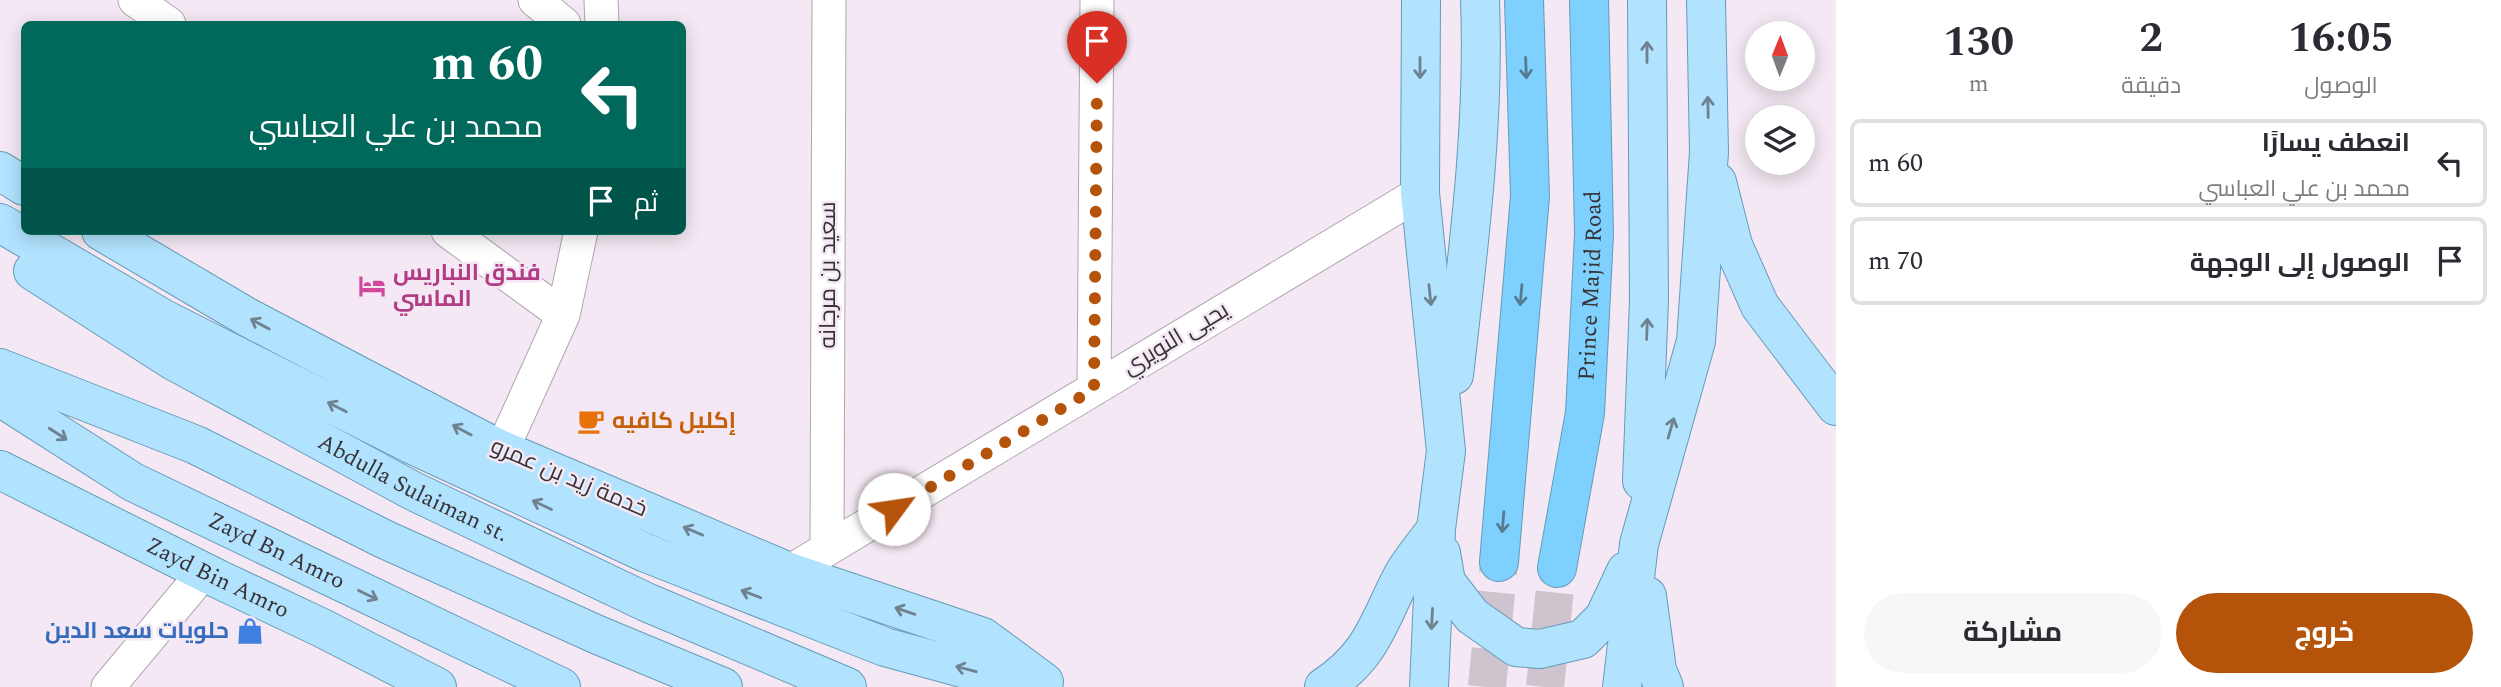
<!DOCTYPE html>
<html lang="ar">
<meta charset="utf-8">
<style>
body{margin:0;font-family:Spectral,Cairo,serif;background:#f7f7f7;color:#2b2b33;direction:rtl;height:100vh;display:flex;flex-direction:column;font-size:26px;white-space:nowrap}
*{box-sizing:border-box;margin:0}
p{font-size:23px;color:#7c7c81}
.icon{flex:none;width:38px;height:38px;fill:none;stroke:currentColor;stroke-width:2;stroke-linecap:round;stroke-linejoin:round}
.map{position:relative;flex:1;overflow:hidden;direction:ltr}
.side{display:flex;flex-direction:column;background:#fff;width:665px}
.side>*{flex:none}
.hud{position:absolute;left:21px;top:21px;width:665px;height:214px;border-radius:10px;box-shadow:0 4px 18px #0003;direction:rtl;background:#00695c;color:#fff;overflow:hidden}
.needle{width:46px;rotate:1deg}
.buttons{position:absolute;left:1745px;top:21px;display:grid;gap:14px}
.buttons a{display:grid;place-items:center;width:70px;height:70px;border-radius:50%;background:#fff;box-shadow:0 4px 18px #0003;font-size:35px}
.pin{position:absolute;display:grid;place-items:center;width:60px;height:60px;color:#fff;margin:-72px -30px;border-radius:50% 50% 50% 0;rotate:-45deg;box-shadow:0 0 7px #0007}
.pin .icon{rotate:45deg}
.me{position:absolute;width:77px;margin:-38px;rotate:59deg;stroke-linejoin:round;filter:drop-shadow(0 0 5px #0008)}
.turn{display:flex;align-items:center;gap:24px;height:147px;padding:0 28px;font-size:32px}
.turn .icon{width:91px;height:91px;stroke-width:2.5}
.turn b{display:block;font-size:49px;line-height:60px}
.then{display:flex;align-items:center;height:66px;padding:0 28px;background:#0003;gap:14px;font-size:26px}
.eta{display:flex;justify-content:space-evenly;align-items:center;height:119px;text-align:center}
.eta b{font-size:42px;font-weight:700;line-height:49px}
.action{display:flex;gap:14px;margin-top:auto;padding:14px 28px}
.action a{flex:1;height:80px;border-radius:42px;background:#b45309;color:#fff;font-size:28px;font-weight:700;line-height:80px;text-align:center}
.action a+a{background:#f7f7f7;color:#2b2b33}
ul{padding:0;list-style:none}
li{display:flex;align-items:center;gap:21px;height:88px;margin:0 14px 10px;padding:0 14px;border:4px solid #e1e1e2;border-radius:10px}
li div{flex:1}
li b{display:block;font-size:26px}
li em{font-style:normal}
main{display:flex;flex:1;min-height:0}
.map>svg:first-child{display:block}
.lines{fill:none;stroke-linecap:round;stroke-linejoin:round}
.highway-tunnel{stroke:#cec4cd;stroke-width:38;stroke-dasharray:38 19;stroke-linecap:butt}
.minor-casing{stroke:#b0a6b0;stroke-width:35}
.major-casing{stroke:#669ab8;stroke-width:40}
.highway-casing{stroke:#669ab8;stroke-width:40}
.minor{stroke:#fff;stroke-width:33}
.major{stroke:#b2e3fe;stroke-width:38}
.highway{stroke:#7ed1fe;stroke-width:38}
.oneway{stroke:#6f8291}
.oneway2{stroke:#587a91}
.route{stroke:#b45309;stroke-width:12;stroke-dasharray:0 21.6}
.labels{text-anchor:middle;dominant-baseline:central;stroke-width:5;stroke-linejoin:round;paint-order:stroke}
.hotel-label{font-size:23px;font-weight:bold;fill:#b23c85;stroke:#f3e8f3;text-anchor:start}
.street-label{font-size:23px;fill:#383337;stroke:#f3e8f3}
.food-label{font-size:23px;font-weight:bold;fill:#c56008;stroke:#f3e8f3;text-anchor:start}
.shop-label{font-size:23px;font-weight:bold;fill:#366cbe;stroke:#f3e8f3;text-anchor:end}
</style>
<main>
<section class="side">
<div class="eta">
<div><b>16:05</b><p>الوصول</p></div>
<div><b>2</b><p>دقيقة</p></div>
<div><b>130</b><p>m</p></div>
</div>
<ul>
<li><svg class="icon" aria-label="left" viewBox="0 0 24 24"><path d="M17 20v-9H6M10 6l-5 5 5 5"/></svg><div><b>انعطف يسارًا</b><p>محمد بن علي العباسي</p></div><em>60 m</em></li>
<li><svg class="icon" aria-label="arrive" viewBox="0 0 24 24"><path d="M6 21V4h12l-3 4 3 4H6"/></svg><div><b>الوصول إلى الوجهة</b></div><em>70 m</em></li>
</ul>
<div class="action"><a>خروج</a><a>مشاركة</a></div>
</section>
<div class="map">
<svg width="1836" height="687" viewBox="0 0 1836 687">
<rect width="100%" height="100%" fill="#f3e8f3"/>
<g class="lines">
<path class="highway-tunnel" d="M1487,687L1499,562
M1545,687L1557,568"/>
<defs>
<path id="minor" d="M135,0L169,24
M535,0L564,24
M601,0L602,24
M448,231L563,315
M1094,389L1097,0
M502,450L563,315L581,231
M827,549L829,0
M789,572L1420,193
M108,687L204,572"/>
<g id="major">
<path d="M1421,0L1420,193L1446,451L1436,529L1429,687"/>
<path d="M0,171L24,186"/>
<path d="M1717,182L1733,245L1760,306L1836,406"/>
<path d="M0,223L162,318L411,444L646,553L885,647L1032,687"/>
<path d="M101,231L247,317L495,447L789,572L983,637L1044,682"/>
<path id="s1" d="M33,271L172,360L413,491L646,602L847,687"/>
<path d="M0,368L196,445L386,540L598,635L723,687"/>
<path d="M1454,375C1468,251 1485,125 1480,0"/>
<path id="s2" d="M0,397L133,482L561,687"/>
<path id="s3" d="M0,470L218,579L322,628L437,687"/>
<path d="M1642,481L1649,300L1647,0"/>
<path d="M1441,553L1446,582L1472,616L1516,647L1540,649L1583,639L1604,618L1626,571"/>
<path d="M1647,596L1657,670L1664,687"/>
<path d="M1324,687C1374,654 1378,621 1404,573C1413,558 1426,543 1436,529"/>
<path d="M1622,687L1639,544L1696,341L1709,152L1706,0"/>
</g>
<g id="highway">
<path d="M1499,562L1530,196L1524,0"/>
<path id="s4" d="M1557,568L1585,413L1594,234L1589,0"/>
</g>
</defs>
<use href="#minor" class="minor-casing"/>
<use href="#major" class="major-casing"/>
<use href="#highway" class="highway-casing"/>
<use href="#minor" class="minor"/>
<use href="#major" class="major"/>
<use href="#highway" class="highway"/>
</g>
<defs><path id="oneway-shaft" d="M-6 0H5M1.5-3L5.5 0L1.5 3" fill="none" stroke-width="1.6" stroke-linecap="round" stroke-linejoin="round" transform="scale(1.75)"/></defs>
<g class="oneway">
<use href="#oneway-shaft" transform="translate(1647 52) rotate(-90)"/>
<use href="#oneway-shaft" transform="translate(1420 68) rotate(90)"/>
<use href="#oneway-shaft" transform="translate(1708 107) rotate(-91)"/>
<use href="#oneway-shaft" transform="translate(1430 295) rotate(84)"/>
<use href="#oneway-shaft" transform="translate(260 324) rotate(-152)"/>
<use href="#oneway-shaft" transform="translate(1647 329) rotate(-88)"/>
<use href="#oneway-shaft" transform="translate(337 407) rotate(-153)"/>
<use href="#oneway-shaft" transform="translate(1671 428) rotate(-74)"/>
<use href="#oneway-shaft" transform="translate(462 430) rotate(-152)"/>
<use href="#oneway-shaft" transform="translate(58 434) rotate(33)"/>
<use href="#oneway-shaft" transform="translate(542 505) rotate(-155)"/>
<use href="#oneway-shaft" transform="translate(693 531) rotate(-157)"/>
<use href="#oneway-shaft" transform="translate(751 594) rotate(-159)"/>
<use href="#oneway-shaft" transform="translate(368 595) rotate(26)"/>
<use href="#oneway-shaft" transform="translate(905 611) rotate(-161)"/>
<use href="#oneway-shaft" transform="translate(1432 619) rotate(93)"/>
<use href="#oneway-shaft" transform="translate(966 669) rotate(-165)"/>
</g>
<g class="oneway2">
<use href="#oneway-shaft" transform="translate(1526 68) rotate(88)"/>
<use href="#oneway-shaft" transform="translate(1521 295) rotate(95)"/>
<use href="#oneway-shaft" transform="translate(1503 522) rotate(95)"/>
</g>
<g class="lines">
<path class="route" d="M894,509L1094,389L1097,83"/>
</g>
<defs>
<symbol id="hotel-bare" viewBox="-9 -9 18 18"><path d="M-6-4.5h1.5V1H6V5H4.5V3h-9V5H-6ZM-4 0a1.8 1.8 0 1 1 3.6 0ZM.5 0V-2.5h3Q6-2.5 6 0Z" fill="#d1479c" stroke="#f3e8f3" stroke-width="2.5" paint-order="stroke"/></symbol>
<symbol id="cafe-bare" viewBox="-9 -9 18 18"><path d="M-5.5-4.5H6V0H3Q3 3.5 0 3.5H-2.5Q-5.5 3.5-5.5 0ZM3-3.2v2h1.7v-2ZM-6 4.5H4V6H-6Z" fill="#e8710a" stroke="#f3e8f3" stroke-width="2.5" paint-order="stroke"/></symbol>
<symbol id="shop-bare" viewBox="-9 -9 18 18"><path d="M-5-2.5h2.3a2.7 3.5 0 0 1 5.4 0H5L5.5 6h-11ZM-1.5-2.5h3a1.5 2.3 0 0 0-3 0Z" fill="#3f7fe0" stroke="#f3e8f3" stroke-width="2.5" paint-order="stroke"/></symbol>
</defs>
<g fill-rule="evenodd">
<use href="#hotel-bare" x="353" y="267" width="38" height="38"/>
<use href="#cafe-bare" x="572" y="402" width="38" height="38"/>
<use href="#shop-bare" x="231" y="612" width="38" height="38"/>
</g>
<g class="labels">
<g class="hotel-label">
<text x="393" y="273">فندق النباريس<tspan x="393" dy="26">الماسي</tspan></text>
</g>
<g class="street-label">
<text transform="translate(828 275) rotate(-90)">سعيد بن مرجانه</text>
<text stroke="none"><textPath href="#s4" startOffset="285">Prince Majid Road</textPath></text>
<text transform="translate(1176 339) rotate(-31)">يحيى النويري</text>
<text transform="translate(569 478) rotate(23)">خدمة زيد بن عمرو</text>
<text stroke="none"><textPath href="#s1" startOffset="438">Abdulla Sulaiman st.</textPath></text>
<text stroke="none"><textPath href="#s2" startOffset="317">Zayd Bn Amro</textPath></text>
<text stroke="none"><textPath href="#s3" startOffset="243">Zayd Bin Amro</textPath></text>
</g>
<g class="food-label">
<text x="612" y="421">إكليل كافيه</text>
</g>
<g class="shop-label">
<text x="229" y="631">حلويات سعد الدين</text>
</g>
</g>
</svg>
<div class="buttons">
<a><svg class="needle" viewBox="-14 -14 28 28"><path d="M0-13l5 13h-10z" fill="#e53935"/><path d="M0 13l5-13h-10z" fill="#7c7c81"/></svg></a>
<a><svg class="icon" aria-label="layers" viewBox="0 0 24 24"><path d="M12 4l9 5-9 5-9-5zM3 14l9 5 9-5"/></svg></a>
</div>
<div class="pin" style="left:1097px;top:83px;background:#d93025"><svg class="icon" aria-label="arrive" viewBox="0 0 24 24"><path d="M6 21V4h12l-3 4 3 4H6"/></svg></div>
<svg class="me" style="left:894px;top:509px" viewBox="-20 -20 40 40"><circle r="19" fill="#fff"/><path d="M0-13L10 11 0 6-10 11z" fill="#b45309"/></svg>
<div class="hud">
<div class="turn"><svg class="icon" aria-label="left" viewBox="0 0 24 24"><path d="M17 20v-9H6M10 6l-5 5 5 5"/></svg><div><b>60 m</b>محمد بن علي العباسي</div></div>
<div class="then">ثم<svg class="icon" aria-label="arrive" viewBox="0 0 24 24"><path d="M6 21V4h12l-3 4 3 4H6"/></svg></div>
</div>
</div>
</main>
